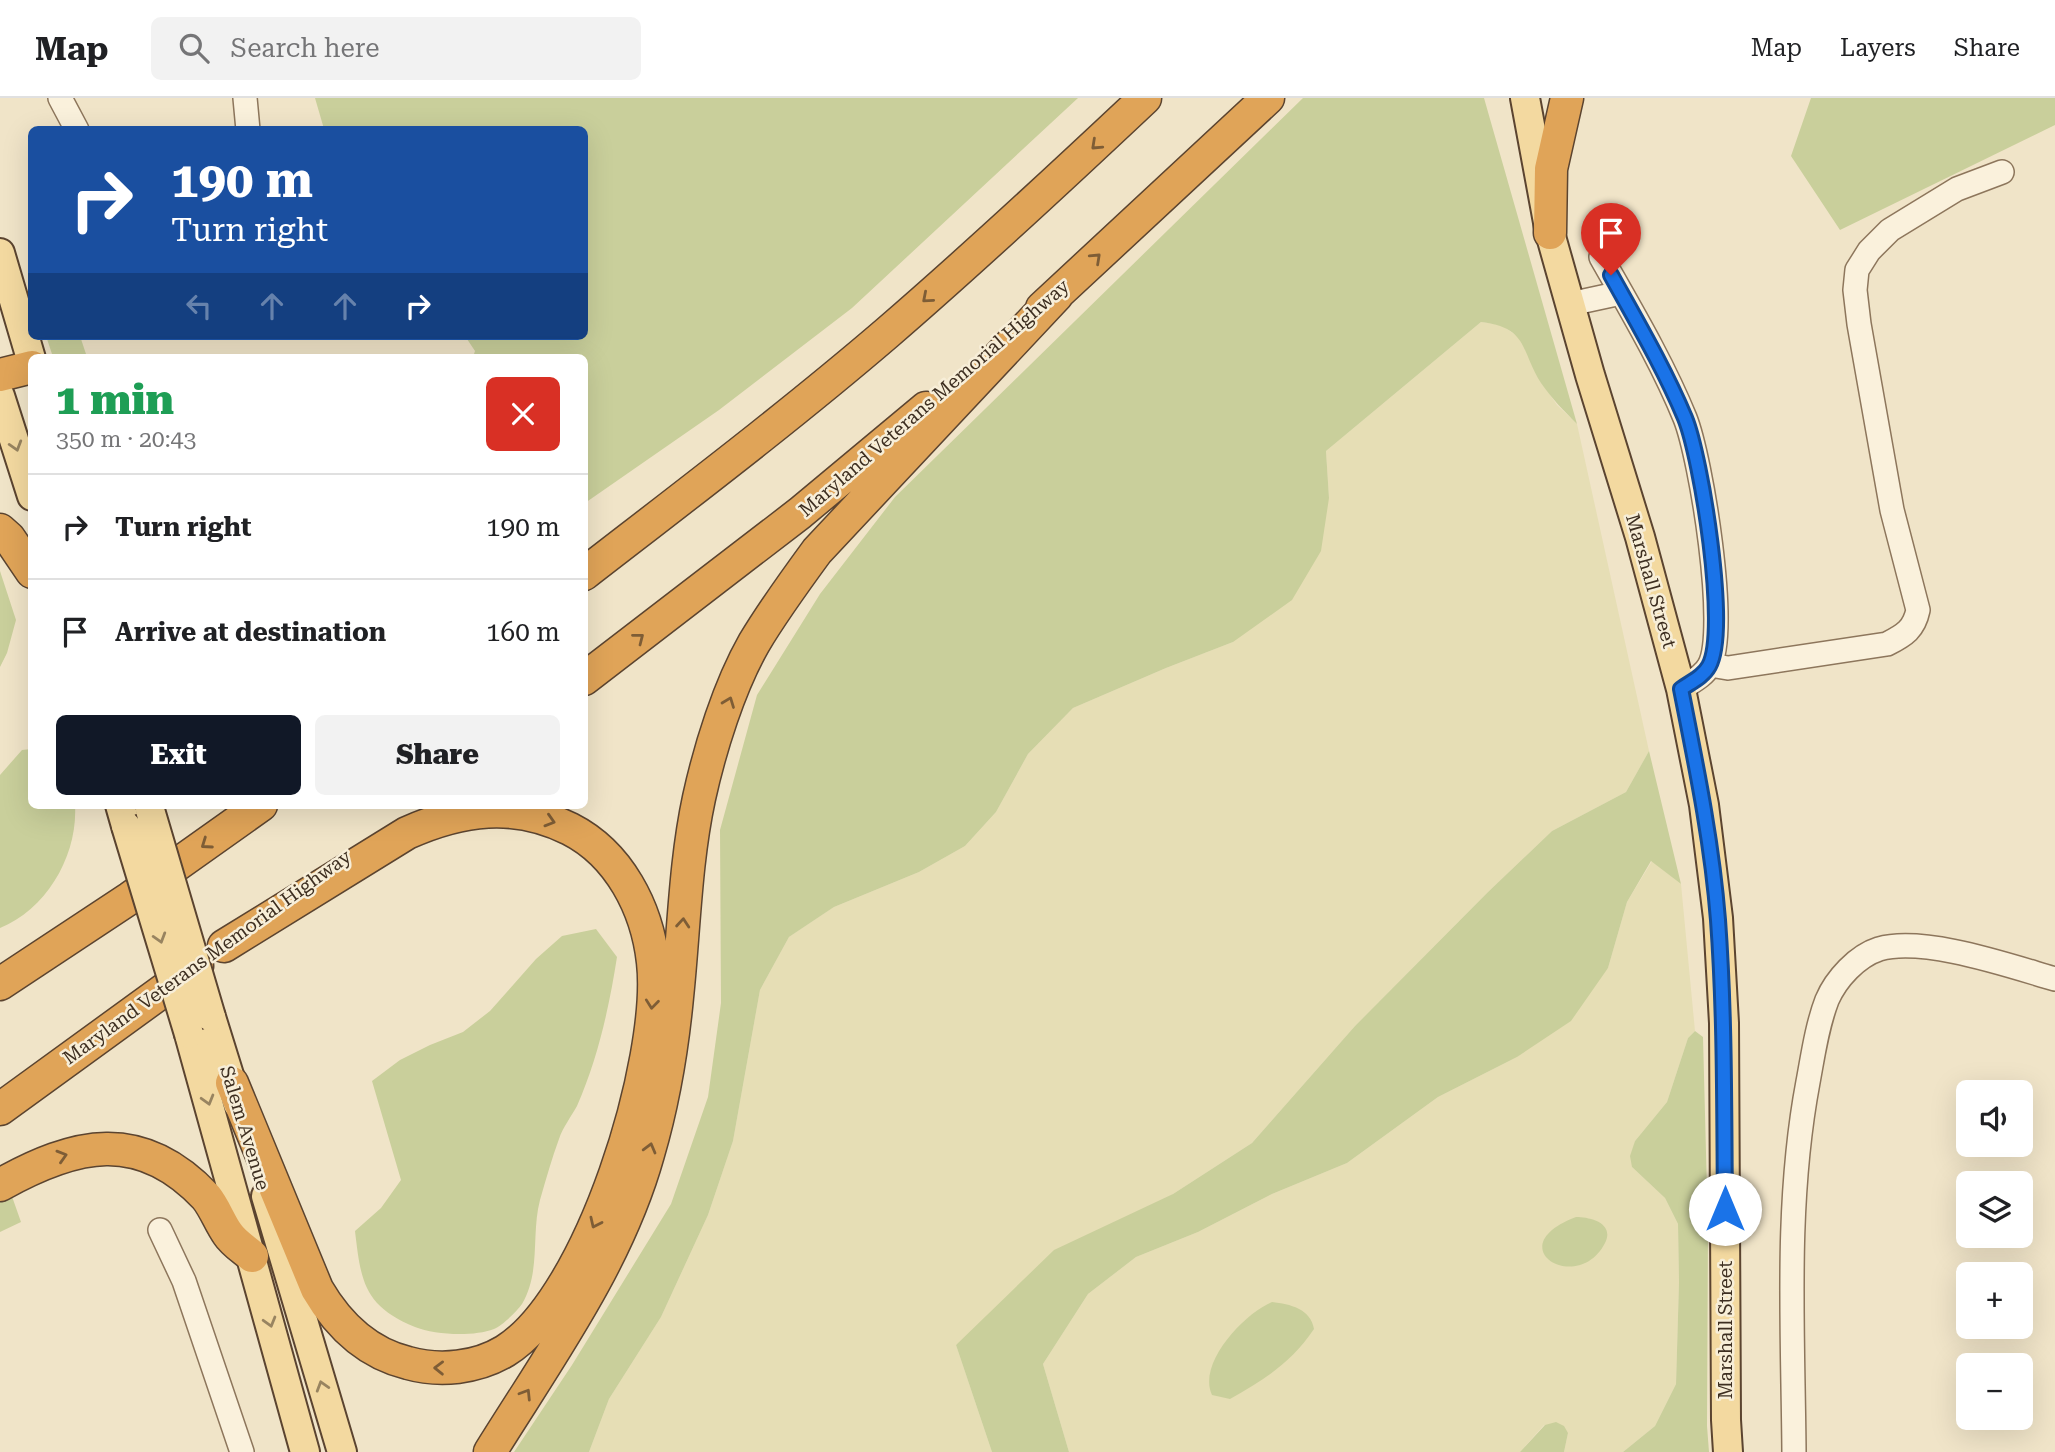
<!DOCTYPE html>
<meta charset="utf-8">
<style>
body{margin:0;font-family:"Roboto Serif",serif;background:#f2f2f2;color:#202124;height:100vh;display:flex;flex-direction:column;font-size:26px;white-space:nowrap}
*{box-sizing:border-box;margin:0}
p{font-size:23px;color:#757577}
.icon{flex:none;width:38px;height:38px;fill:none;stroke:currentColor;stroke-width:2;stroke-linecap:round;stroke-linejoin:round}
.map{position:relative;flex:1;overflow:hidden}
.panel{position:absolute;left:28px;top:256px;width:560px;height:455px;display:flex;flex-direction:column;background:#fff;border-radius:10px;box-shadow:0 7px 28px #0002}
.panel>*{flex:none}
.top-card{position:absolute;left:28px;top:28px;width:560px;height:214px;border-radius:10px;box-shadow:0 7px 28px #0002;background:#1a4fa0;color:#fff;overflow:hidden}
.controls{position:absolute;left:1956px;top:982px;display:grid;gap:14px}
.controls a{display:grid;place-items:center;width:77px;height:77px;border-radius:10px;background:#fff;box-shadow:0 7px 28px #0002;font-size:35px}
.pin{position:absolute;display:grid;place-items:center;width:60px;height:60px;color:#fff;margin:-72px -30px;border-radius:50% 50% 50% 0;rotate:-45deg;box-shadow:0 0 7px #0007}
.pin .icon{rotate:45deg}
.me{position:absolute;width:77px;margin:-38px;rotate:0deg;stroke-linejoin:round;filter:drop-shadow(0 0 5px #0008)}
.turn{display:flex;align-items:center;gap:24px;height:147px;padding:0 28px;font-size:32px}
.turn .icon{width:91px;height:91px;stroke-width:2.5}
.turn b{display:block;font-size:49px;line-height:60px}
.lanes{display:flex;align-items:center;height:66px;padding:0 28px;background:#0003;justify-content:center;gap:35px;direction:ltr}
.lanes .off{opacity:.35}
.round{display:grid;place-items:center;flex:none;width:74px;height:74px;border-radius:10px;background:#f2f2f2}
.headline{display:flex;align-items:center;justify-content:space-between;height:119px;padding:0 28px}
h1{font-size:42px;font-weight:800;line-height:52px;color:#1e9e55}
.button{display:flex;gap:14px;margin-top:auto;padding:14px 28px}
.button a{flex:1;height:80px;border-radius:10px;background:#111827;color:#fff;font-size:28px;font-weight:800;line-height:80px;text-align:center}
.button a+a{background:#f2f2f2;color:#202124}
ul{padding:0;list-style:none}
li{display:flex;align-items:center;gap:21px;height:105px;padding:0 28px;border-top:2px solid #e0e0e0}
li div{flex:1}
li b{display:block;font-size:26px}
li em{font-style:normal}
header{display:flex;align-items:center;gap:42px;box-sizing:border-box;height:98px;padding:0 35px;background:#fff;border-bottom:2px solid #e0e0e0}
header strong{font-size:33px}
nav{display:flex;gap:38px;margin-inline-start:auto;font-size:24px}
.search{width:490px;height:63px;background:#f2f2f2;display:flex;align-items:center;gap:18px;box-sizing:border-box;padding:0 24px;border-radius:10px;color:#757577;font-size:26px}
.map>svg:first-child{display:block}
.farmland{fill:#e6deb5}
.green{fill:#c9cf9b}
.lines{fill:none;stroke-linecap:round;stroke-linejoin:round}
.minor-casing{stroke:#8d765c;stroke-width:26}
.major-casing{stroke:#5b4430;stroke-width:32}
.highway-casing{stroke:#5b4430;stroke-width:35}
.minor{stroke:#faf1dc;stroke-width:23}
.major{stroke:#f3d9a0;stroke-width:28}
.highway{stroke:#e0a458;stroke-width:32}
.major-bridge-casing{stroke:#5b4430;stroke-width:32;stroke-linecap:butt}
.major-bridge{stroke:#f3d9a0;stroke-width:28}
.oneway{stroke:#7e5d36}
.oneway2{stroke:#988460}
.route-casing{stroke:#114b97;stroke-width:18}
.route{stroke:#1a73e8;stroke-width:12}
.labels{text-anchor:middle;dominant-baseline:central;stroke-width:5;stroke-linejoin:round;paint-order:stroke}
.street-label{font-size:19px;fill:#3d2e20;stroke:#f7eed8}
</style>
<header>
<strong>Map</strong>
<div class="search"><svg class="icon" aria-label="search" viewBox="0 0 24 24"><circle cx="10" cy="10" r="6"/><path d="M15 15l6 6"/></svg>Search here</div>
<nav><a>Map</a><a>Layers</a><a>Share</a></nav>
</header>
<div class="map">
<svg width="2055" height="1354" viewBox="0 0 2055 1354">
<rect width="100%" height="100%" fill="#f0e4c8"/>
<path class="farmland" d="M1481,224L1501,227L1520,240L1540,282L1557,307L1577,326L1649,653L1626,694L1552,733L1488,794L1355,928L1252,1045L1173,1096L956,1247L992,1354H589L609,1301L661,1219L708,1117L733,1043L760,892L789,839L834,809L919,774L965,748L996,714L1028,656L1073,610L1166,570L1233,544L1329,400L1326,353Z
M1652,763L1681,786L1695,933L1688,940L1667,1004L1635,1043L1632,1069L1665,1100L1678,1126L1679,1184L1676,1286L1655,1328L1623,1354H1564L1568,1335L1544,1327L1520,1354H1069L1043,1266L1088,1196L1136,1159L1198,1134L1272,1096L1347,1065L1438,999L1517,959L1608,870L1627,804Z"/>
<path class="green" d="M315,0H1078L852,210L719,312L585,405L584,259H473L475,253L465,238H584V32L324,31Z
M1303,0H1484L1577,326C1564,313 1552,301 1541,285C1520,252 1529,230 1481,224L1326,353L1329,400L1321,453L1292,502L1233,544L1166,570L1073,610L1028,656L996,714L965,748L919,774L834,809L789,839L760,892L733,1043L708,1117L661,1219L609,1301L589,1354H514L572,1267L671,1106L708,999L721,905L720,732L757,597L820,496L895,399Z
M1811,0H2055V27L1840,132L1791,58Z
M46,238H80L87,259H53Z
M0,473L16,522L7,555L0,569Z
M31,651L32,707H75C78,757 47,811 0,830V677L22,652Z
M1649,653L1681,786L1651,763L1627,804L1608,870L1571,923L1517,959L1438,999L1347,1065L1272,1096L1198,1134L1136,1159L1088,1196L1043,1266L1069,1354H992L956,1247L1054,1152L1173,1096L1252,1045L1355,928L1488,794L1552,733L1626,694Z
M596,831L617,859C609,910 598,960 577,1008C571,1019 563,1029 559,1041C552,1060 546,1081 540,1102C531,1136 541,1174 522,1206C517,1213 502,1228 494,1231C473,1239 435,1237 415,1229C364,1208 361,1184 355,1133L381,1110L401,1082L372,983L400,962L430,947L463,934L490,913L536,861L562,838Z
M1695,933L1703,939L1708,1132L1707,1328L1709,1354H1623L1655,1328L1676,1286L1679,1184L1678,1126L1665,1100L1632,1069L1630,1058L1635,1043L1667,1004L1688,940Z
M9,1090L21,1124L0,1134V1095Z
M1576,1119C1590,1119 1615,1125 1605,1145C1578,1198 1497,1149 1576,1119Z
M1272,1204C1290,1206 1311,1211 1314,1231C1291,1265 1265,1281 1230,1301L1212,1297C1197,1265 1245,1215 1272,1204Z
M1556,1324L1564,1328L1568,1335L1564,1354H1520L1545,1327Z"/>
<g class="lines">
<defs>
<path id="minor" d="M60,0L77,32
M245,0L248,32
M1601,159C1631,212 1662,264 1685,320C1701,360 1729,533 1709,568C1703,579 1691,584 1681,591
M1570,206L1621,195
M1710,567L1728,570L1887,546C1905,537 1914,531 1918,512L1892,412L1859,226L1855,192L1857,172L1869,153L1890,132L1957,91L2002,74
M160,1132L184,1183L242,1354
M1794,1354C1793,1231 1785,1106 1808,984C1813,957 1817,928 1827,902C1836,881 1857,858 1879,851C1924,838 2010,868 2055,881"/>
<path id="major" d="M1525,0L1550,135L1590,277L1640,439L1681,591L1704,707L1718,820L1724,925L1726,1322L1728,1354
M0,155L32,264
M0,298L32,398
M120,707L126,728
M211,919L238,1006
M189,936L305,1354
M266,1098L342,1354"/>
<path id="highway" d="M1550,135L1551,71L1567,0
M1042,210L1268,0
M0,277L32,269
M0,432L9,440L32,474
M584,476C686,397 789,319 887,235C975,159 1060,80 1145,0
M584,581L800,415L926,310
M224,848L407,735C461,711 514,703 570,731C619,756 647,810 653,864C664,961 591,1200 505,1253C477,1270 440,1274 408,1265C367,1255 338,1227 317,1191L232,985
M0,886L130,800L261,707
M0,1011L197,868
M0,1087C75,1045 140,1029 206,1099C215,1110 220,1125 228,1136C234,1145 244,1151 252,1158
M490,1354C549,1259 618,1164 648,1056C663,1005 672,952 677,899C684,833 685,765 699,700C710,650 729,589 754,545C773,513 795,483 817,453L1057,197"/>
</defs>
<use href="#minor" class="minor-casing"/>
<use href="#major" class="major-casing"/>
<use href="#highway" class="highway-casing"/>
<use href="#minor" class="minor"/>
<use href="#major" class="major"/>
<use href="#highway" class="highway"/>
<defs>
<path id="major-bridge" d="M150,712L211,919
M126,728L189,936"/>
</defs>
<use href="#major-bridge" class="major-bridge-casing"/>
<use href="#major-bridge" class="major-bridge"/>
</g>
<defs><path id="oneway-chevron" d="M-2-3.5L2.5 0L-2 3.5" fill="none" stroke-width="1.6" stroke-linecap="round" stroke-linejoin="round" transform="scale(1.75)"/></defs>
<g class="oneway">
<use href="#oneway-chevron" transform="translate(1096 47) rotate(137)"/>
<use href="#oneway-chevron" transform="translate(1096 160) rotate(-43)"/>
<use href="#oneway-chevron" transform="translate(927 200) rotate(139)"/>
<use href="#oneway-chevron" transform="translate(639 540) rotate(-38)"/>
<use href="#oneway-chevron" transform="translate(729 604) rotate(-69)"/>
<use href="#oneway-chevron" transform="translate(550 723) rotate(17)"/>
<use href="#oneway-chevron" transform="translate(206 746) rotate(145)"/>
<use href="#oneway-chevron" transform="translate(683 825) rotate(-85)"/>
<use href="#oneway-chevron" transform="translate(652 906) rotate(96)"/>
<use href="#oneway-chevron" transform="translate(650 1050) rotate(-75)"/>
<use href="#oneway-chevron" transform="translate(62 1058) rotate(-17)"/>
<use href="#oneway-chevron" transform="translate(595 1125) rotate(115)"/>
<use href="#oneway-chevron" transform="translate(439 1270) rotate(-179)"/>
<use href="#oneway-chevron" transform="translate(526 1296) rotate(-58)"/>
</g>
<g class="oneway2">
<use href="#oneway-chevron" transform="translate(16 348) rotate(73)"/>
<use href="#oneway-chevron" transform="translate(160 840) rotate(73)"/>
<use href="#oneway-chevron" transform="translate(208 1002) rotate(74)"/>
<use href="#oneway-chevron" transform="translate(270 1224) rotate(74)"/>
<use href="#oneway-chevron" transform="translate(322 1288) rotate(-107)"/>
</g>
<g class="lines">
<defs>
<path id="route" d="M1611,177C1637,224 1664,270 1685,320C1701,359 1729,532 1709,568C1703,579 1691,584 1681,591C1696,667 1712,744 1718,822C1725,918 1724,1014 1725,1111"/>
</defs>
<use href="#route" class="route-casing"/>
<use href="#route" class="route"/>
</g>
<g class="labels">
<g class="street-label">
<text transform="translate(934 300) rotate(-41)">Maryland Veterans Memorial Highway</text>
<text transform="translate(1651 483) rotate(74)">Marshall Street</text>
<text transform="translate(207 859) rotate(-36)">Maryland Veterans Memorial Highway</text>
<text transform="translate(245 1030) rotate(73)">Salem Avenue</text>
<text transform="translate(1725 1232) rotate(-90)">Marshall Street</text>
</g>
</g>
</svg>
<div class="controls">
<a><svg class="icon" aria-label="sound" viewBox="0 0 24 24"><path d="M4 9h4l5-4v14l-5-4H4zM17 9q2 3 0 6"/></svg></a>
<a><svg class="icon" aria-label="layers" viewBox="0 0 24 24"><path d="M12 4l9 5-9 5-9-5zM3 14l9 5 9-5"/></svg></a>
<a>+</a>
<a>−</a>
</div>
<div class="pin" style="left:1611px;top:177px;background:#d93025"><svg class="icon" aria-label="arrive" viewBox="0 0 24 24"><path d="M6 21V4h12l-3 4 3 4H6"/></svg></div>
<svg class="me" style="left:1725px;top:1111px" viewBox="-20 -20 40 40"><circle r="19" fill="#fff"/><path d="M0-13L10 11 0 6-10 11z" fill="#1a73e8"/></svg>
<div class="top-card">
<div class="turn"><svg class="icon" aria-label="right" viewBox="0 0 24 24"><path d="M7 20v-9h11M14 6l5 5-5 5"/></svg><div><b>190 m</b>Turn right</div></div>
<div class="lanes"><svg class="icon off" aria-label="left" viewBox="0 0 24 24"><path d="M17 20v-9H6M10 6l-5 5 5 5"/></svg><svg class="icon off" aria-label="ahead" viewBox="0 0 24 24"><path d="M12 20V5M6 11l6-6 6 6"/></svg><svg class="icon off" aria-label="ahead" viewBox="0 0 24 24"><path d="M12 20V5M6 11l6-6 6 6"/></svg><svg class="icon" aria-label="right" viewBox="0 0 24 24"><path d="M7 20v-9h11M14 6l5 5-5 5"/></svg></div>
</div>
<section class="panel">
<div class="headline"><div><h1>1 min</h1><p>350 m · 20:43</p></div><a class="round" style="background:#d93025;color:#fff"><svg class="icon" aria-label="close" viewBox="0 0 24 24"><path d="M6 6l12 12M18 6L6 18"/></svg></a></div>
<ul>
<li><svg class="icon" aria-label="right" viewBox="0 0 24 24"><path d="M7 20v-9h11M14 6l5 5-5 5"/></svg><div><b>Turn right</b></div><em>190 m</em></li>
<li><svg class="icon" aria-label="arrive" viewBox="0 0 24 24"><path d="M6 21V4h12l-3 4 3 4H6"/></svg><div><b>Arrive at destination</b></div><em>160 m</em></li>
</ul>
<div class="button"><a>Exit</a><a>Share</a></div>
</section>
</div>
